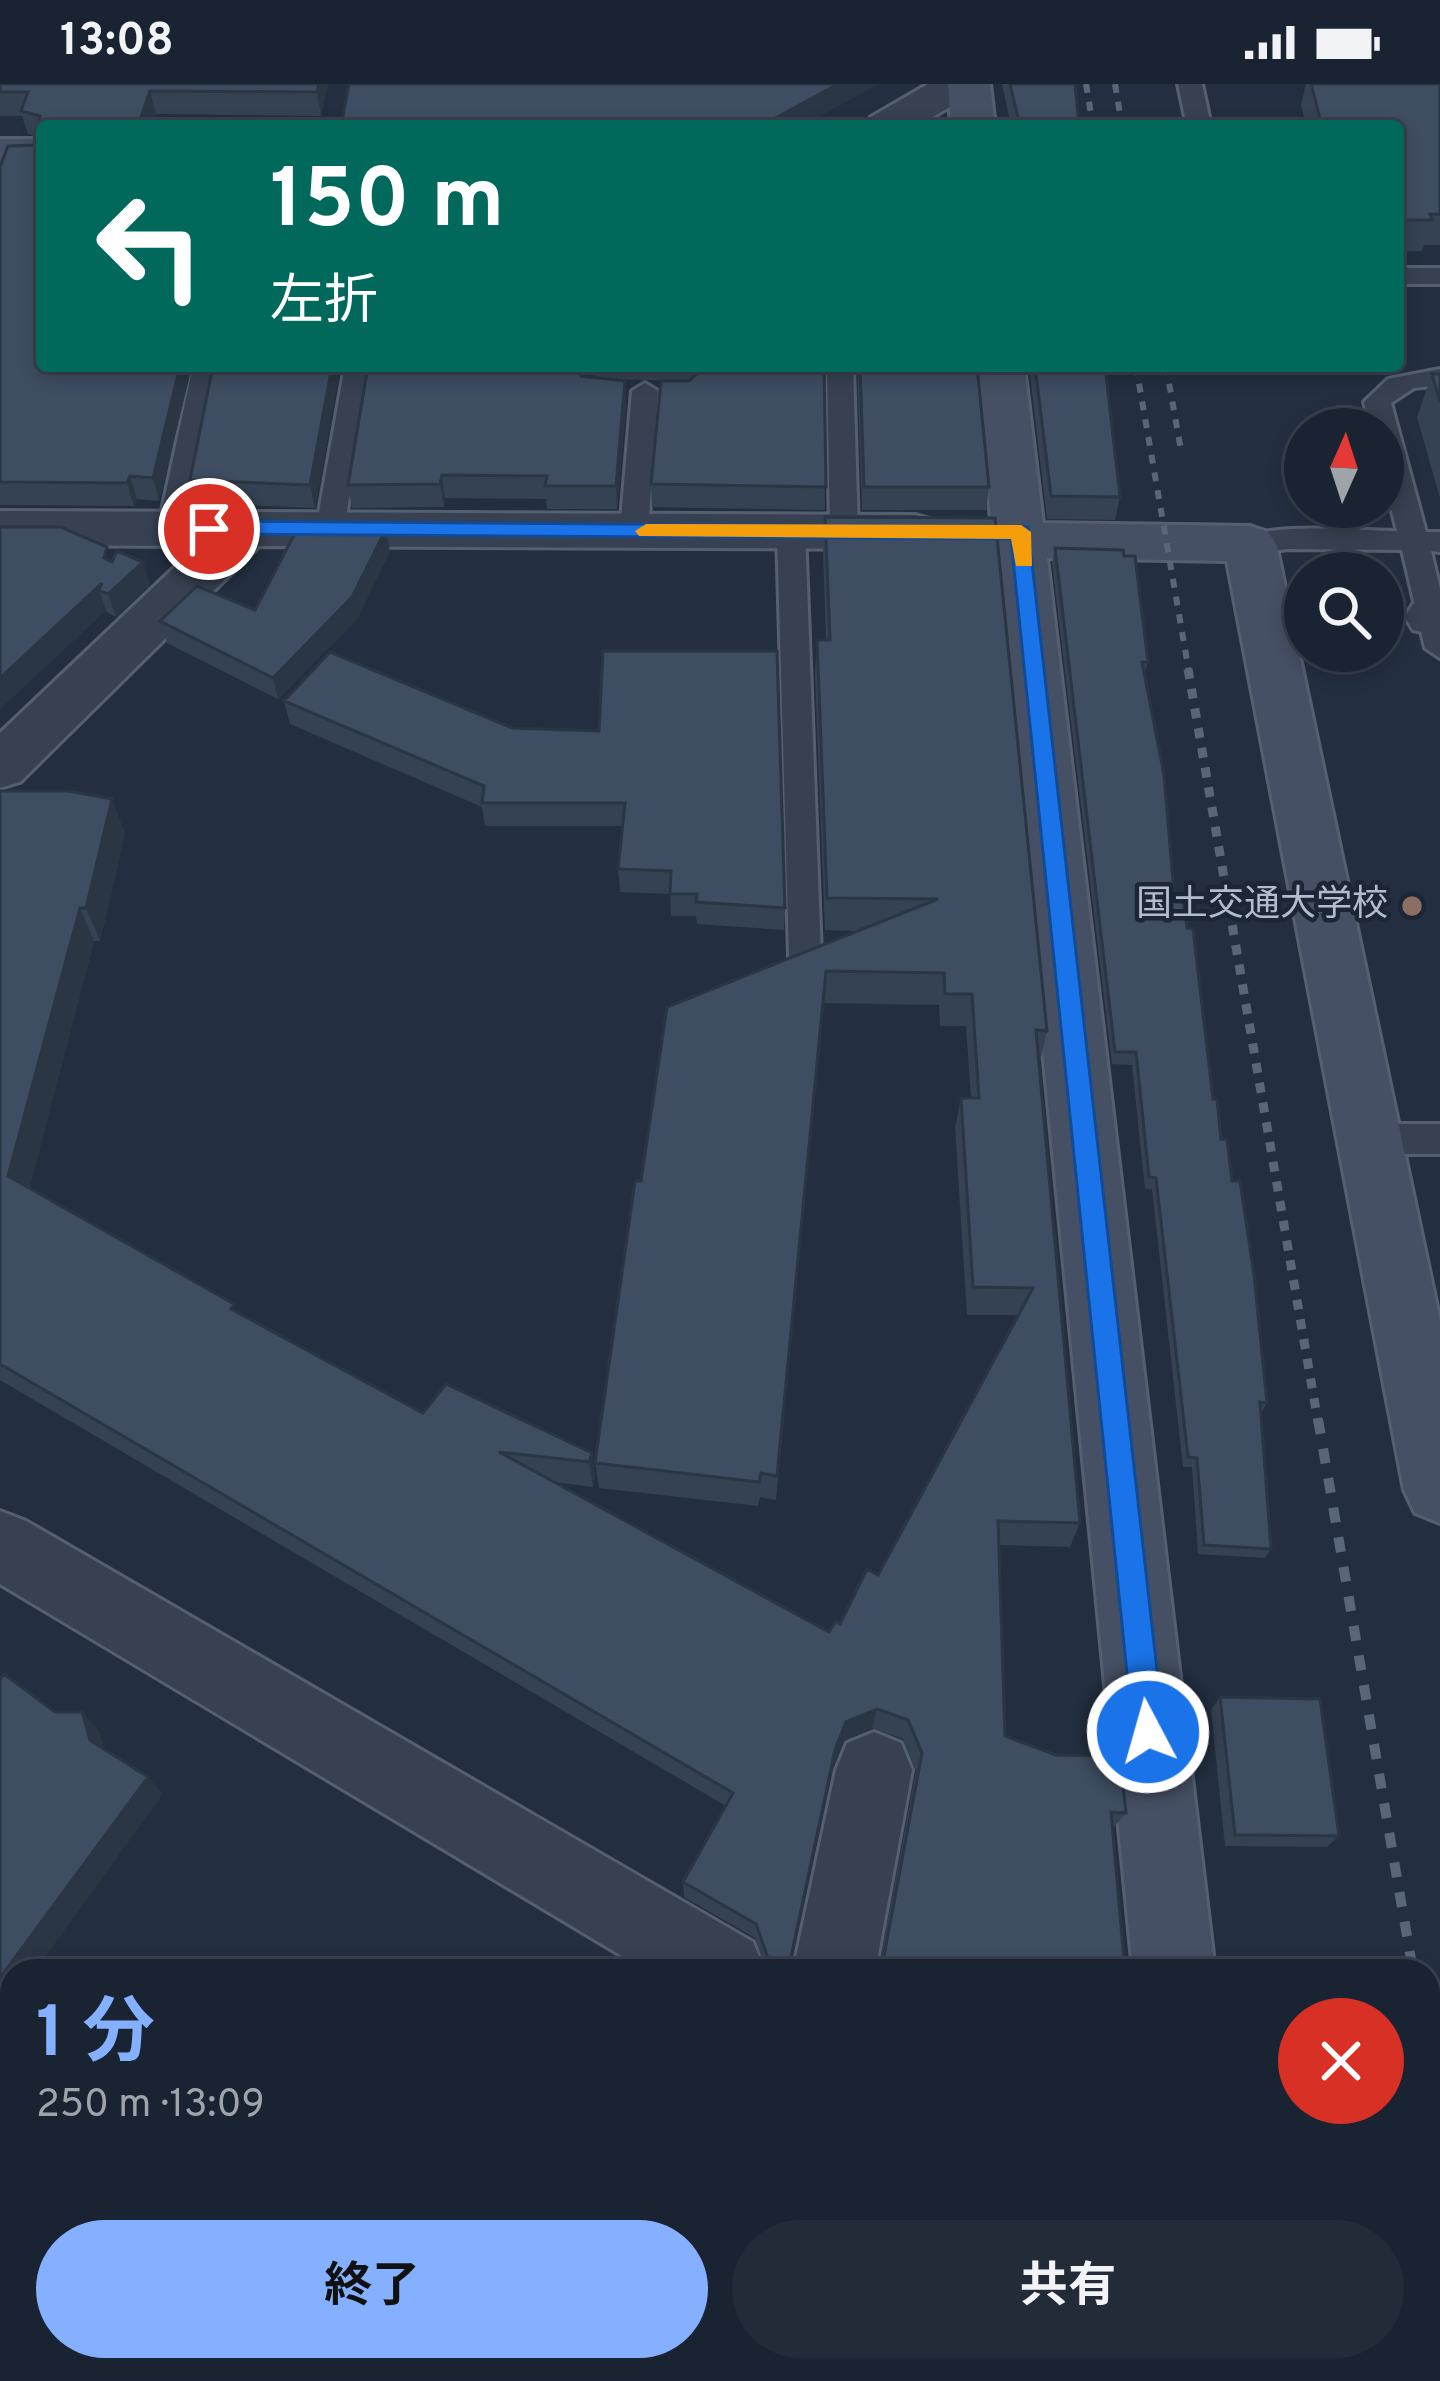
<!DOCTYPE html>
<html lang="ja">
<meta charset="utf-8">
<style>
body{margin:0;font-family:Overpass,"Noto Sans JP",sans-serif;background:#232b39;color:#f1f3f6;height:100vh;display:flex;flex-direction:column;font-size:45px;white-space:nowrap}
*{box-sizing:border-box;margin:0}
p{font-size:39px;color:#9fa4ab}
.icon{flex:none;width:66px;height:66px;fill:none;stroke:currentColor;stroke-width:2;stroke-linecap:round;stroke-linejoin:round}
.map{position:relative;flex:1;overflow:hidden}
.sheet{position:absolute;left:0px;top:1875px;width:1440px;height:423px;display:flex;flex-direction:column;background:#1a2331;border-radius:36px 36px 0 0;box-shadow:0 6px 18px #0003,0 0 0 3px #38404d}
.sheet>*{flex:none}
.guide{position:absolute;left:36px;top:36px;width:1368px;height:252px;border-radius:12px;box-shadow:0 6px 18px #0003,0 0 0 3px #38404d;background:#00695c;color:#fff;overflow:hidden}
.needle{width:78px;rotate:3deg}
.tools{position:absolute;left:1284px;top:324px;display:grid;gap:24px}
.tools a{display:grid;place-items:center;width:120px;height:120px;border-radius:50%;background:#1a2331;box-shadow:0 6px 18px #0003,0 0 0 3px #38404d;font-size:60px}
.pin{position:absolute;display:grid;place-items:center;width:102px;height:102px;color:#fff;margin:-51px;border:6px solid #fff;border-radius:50%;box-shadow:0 3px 12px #0007}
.me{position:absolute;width:132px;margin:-66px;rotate:354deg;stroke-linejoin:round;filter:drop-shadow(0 0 9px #0008)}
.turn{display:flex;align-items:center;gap:42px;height:252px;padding:0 36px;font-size:54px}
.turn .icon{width:156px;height:156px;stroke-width:2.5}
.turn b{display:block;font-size:84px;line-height:102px}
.round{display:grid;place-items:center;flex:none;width:126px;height:126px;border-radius:63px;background:#232b39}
.overview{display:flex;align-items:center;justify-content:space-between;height:204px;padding:0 36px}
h1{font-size:72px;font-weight:700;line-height:90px;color:#85b0ff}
.primary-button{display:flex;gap:24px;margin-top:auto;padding:24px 36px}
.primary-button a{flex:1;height:138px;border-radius:72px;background:#85b0ff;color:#111;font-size:48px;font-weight:700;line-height:138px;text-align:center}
.primary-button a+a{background:#232b39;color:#f1f3f6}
.status{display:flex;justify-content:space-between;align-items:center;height:84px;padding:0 60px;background:#1a2331;direction:ltr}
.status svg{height:33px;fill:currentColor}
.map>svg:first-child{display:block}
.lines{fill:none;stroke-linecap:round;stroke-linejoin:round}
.lane-casing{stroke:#555f6f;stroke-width:6}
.street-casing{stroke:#555f6f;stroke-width:6}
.secondary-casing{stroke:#555f6f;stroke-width:6}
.lane{fill:#374151;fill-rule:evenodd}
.street{fill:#374151;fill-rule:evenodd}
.secondary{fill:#455064;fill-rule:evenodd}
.rail-far2{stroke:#596578;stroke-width:6;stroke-dasharray:9 9;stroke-linecap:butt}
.rail-far1{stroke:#596578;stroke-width:9;stroke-dasharray:10 10;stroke-linecap:butt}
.rail{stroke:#596578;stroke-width:10;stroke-dasharray:15 15;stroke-linecap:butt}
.wall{fill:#354253;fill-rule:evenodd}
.shaded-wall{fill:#2b3644}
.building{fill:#3e4d61;stroke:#2b3644;stroke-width:3;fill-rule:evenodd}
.route{fill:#1a73e8;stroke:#114b97;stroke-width:3}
.slow{fill:#f59e0b}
.education-dot{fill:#8d6e63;stroke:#1c2636;stroke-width:4.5}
.labels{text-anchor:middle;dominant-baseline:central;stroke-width:9;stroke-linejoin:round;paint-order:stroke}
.poi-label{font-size:36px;fill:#b3bccc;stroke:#1c2636;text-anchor:end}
</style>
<div class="status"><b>13:08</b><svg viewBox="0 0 49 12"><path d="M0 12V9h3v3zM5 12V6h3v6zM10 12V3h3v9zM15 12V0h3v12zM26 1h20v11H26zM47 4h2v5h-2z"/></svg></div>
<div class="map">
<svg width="1440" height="2297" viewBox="0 0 1440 2297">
<rect width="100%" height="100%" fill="#232f41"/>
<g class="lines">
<defs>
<path id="lane" d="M1178,0H1202L1211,42H1187Z
M1398,184H1440V200H1398Z
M193,282H219L186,445L172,454L158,445Z
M345,282H371L344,445L330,454L316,445Z
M827,282H853L858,447L844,456L830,447Z
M1440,285V301L1414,304L1391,319L1426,448H1440V468L1431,467L1440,505V574L1425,564L1402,466L1288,465L1250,470L1236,460C1256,436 1364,447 1397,447L1383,392V345H1371L1364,318L1388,295Z
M645,299L658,307L648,447L634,456L620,447L632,307Z
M791,438L805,447L821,872L817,881L805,885L793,881L789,872L777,447Z
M1367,1040H1440V1070H1367L1355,1065L1350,1055L1355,1045Z
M610,2286H660L656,2297H606Z"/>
<path id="street" d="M928,0H980L974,9L917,42H864L871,33Z
M0,427L915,431L933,436L941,448L933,460L915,465L259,462L20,698L0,704V649L197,462L0,461Z
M1440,514V552L1413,546L1405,533L1413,520Z
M0,1427L26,1437L753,1858L765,1887H647L0,1500Z
M874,1648L901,1659L912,1686L875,1887H793L836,1686L847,1659Z"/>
<path id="secondary" d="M948,0H990L995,42H951Z
M0,55H42V81H0Z
M976,282H1024L1043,439L1250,442L1268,448L1276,460L1440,1237V1439L1415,1429L1404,1406L1227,477L1047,474L1215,1887H1133Z
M1172,2286H1262L1263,2297H1173Z"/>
</defs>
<use href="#lane" class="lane-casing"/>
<use href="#street" class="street-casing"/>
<use href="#secondary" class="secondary-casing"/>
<use href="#lane" class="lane"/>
<use href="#street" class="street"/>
<use href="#secondary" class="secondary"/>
<path class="rail-far2" d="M1086,0L1093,42
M1115,0L1122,42
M1136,282L1189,588
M1166,282L1181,366"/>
<path class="rail-far1" d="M1188,585L1318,1338"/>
<path class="rail" d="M1318,1335L1413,1887
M1428,1974L1440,2044"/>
</g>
<path class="wall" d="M0,0H328L321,32L156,30L42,42V282H192L159,417L137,415L134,422L0,421V83L38,61V53L28,50L22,32H0Z
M1002,0H1075L1079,42H1011Z
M1306,0H1440V161H1424L1422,167H1398V42H1306L1301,21Z
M340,282L315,424L196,419L190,396Z
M368,282H824L825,426L652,423L651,400L689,297L602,295L626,320L617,425H547L546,415L445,414L444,423L352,424L348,401Z
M857,282H977L989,403L986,426H862Z
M1029,282H1105L1120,413L1115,436L1047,435Z
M1432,290H1440V414L1417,333Z
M825,433L1047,947L1040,978L1080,1439L1070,1463L999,1461L1005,1652L1126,1729L1112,1745L1125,1887H766L755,1854L684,1813L683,1798L726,1722L0,1296V707L125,749L100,857H94L29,1105L238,1229L423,1329L592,1369L595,1393L593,1403L555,1398L829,1548L840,1540L878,1491L1018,1231H967L955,1044L961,1014H971L966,942H940L939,921L823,919L776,1416L760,1413L758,1422L599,1404L595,1379L641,1097L858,847L825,846L815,591L817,556H826L823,469ZM872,1644L903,1655L916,1687L880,1877L795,1878L791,1874L832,1684L843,1657Z
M0,443L112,478L150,500L116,533L107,528L106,526L0,625Z
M1055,464L1148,578L1144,591L1174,809L1213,1015L1232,1097L1267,1319L1261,1329L1271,1465L1265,1474L1198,1470L1192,1383H1183L1152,1105H1145L1132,981L1112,980L1052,479Z
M390,467L357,535L278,615L167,559L160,537L255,526Z
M284,617L512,644L785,824L784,846L697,840L696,832H671L670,810L620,808L618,785L623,742H485L482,723L290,640Z
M1220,1613L1339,1752L1327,1763L1225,1762L1211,1626Z
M1297,2286H1419L1421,2297H1298Z"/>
<path class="shaded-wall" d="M319,0H328L321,32L317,8Z
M838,0H879L802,42H760Z
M150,7L156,30L152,42H138Z
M180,282H192L159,417L153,394Z
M332,282H340L315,424L310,401Z
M577,282H594L595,295L578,304Z
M625,297L626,320L617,425L616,402Z
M442,391L445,414L444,423L440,400Z
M130,392L137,415L134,422L127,399Z
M386,445L390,467L357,535L278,615L273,594Z
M143,478L150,500L116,533L108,510Z
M102,499L99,506L106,526L0,625V594Z
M112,715L125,749L100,857L86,824Z
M80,824L94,857L25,1122L8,1092Z
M592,1369L595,1393L593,1403L589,1378Z
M877,1625L872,1644L843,1657L832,1684L789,1886L835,1666L846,1638Z
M82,1628L99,1647L107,1674L90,1656Z
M148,1693L163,1710L35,1887H12V1918L0,1935V1894Z
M563,2286H569L563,2297H557Z"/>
<path class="building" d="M0,0H319L317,8L150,7L138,42H42V282H180L153,394L130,392L127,399L0,398V83L8,62L38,61L40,32L21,27L28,8H0Z
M349,0H838L761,42H341Z
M1010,0H1075L1079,42H1020Z
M1311,0H1440V130H1430L1432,136H1398V42H1322Z
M213,282H332L310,401L190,396Z
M368,282H577L581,292L625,297L616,402H545L547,392L442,391L440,400L348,401Z
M702,282H824L826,403L651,400L661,297H689L704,283Z
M860,282H977L989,403H864Z
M1035,282H1105L1120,413L1051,412Z
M1432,290H1440V318Z
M825,433L995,434L1047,947L1036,946L1080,1439L998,1437L1005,1652L1056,1671L1120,1672L1126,1729L1111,1728L1125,1887H824L769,1877L756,1840L683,1798L733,1709L0,1280V707H68L112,715L86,824H80L8,1092L234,1220L231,1225L423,1329L446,1300L592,1369L589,1378L499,1368L829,1548L836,1537L840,1540L867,1485L878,1491L1033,1204L973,1203L961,1014H979L972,910H945L944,889L826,887L777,1392L761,1389L759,1398L595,1379L635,1097H641L667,923L938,815L827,814L817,556H830ZM877,1625L908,1636L922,1669L883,1877L795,1878L791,1873L835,1666L846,1638Z
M0,443H61L107,463L104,474L112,478L117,467L143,478L108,510L99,506L102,499L0,594Z
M297,445H386L352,513L273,594L160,537L197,502L255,526Z
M1055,464L1123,466L1124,472H1135L1148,578H1142L1164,691L1174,809H1182L1187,844L1193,845L1213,1015H1217L1221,1055H1227L1232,1097H1240L1254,1191L1267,1319L1260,1318L1271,1465L1204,1461L1197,1374L1188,1373L1156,1094L1149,1093L1136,968H1115Z
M603,567H777L785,824L696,818L697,810H670L671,787L618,785L625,719H482L484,702L284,617L330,568L512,644L599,647Z
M4,1590L55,1628H82L90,1656L148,1693L0,1894V1596Z
M1220,1613L1320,1615L1339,1752L1235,1751Z
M470,2286H563L557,2297H463Z
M686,2286H1150L1151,2297H680Z
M1308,2286H1419L1421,2297H1310Z"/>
<path class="route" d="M209,437L1028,443L1164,1648L1160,1660L1148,1664L1137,1660L1133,1648L1011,455L202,450L198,445Z"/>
<path class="slow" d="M646,440L1021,441L1031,448L1032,482H1016L1011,455L639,452L635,447Z"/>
<circle class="education-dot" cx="1412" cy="822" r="12"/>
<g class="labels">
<g class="poi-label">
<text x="1388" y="822">国土交通大学校</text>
</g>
</g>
</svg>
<div class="tools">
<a><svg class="needle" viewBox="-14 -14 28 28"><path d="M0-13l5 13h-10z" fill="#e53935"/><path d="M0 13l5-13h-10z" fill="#9fa4ab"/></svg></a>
<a><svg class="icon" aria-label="search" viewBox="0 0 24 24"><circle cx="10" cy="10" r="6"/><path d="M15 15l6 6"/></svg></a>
</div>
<div class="pin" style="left:209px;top:445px;background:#d93025"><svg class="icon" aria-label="arrive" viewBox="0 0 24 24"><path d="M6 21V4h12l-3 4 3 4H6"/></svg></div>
<svg class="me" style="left:1148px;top:1648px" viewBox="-20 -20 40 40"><circle r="17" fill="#1a73e8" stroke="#fff" stroke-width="3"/><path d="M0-11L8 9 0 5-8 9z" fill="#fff"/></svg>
<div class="guide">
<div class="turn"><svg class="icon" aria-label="left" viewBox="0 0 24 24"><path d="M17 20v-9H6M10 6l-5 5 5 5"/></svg><div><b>150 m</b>左折</div></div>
</div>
<section class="sheet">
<div class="overview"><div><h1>1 分</h1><p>250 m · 13:09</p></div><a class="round" style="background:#d93025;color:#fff"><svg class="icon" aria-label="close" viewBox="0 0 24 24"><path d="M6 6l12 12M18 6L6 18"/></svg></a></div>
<div class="primary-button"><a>終了</a><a>共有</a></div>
</section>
</div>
